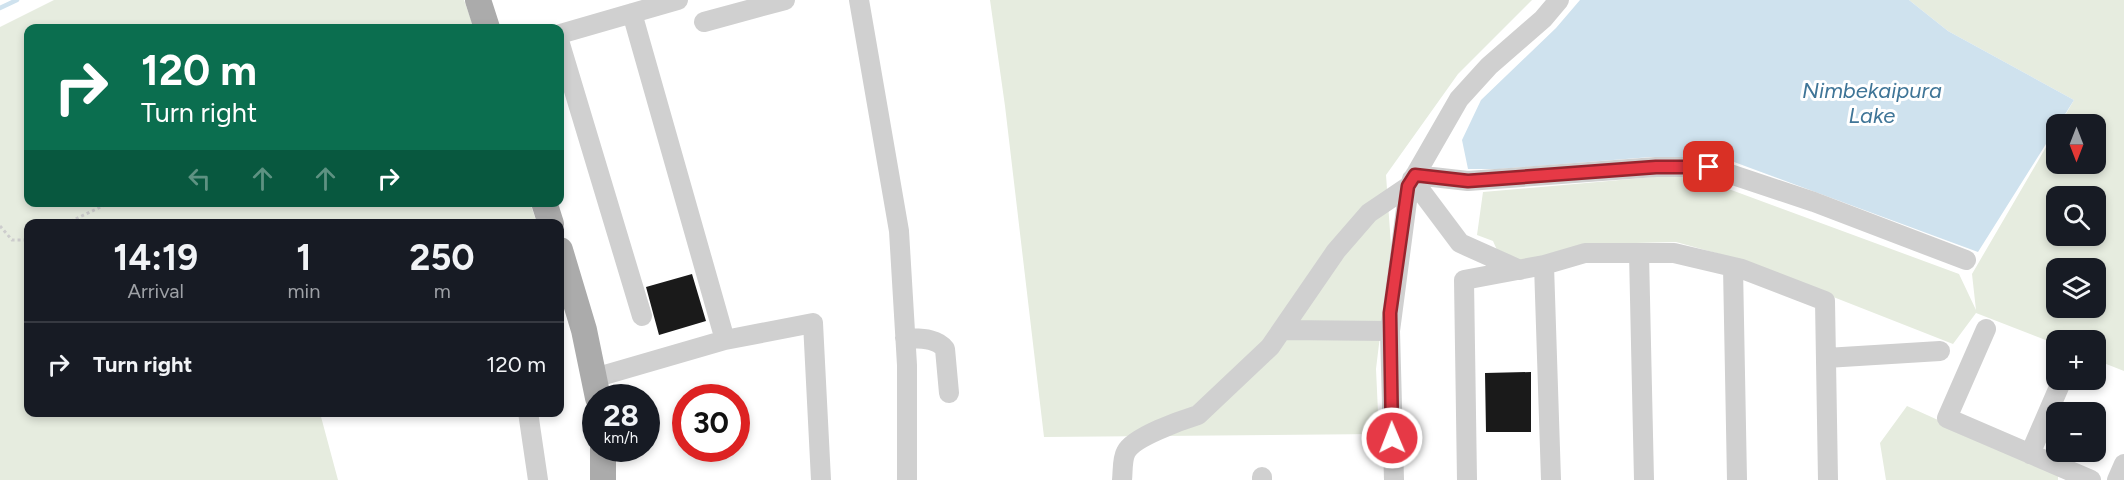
<!DOCTYPE html>
<meta charset="utf-8">
<style>
body{margin:0;font-family:Figtree,sans-serif;background:#20242c;color:#f1f3f6;height:100vh;display:flex;flex-direction:column;font-size:22px;white-space:nowrap}
*{box-sizing:border-box;margin:0}
p{font-size:20px;color:#9ea1a6}
.icon{flex:none;width:33px;height:33px;fill:none;stroke:currentColor;stroke-width:2;stroke-linecap:round;stroke-linejoin:round}
.map{position:relative;flex:1;overflow:hidden}
.details{position:absolute;left:24px;top:219px;width:540px;height:198px;display:flex;flex-direction:column;background:#171b24;border-radius:12px;box-shadow:0 3px 9px #0003}
.details>*{flex:none}
.guide{position:absolute;left:24px;top:24px;width:540px;height:183px;border-radius:12px;box-shadow:0 3px 9px #0003;background:#0b6e4f;color:#fff;overflow:hidden}
.needle{width:39px;rotate:180deg}
.controls{position:absolute;left:2046px;top:114px;display:grid;gap:12px}
.controls a{display:grid;place-items:center;width:60px;height:60px;border-radius:12px;background:#171b24;box-shadow:0 3px 9px #0003;font-size:30px}
.speed{position:absolute;left:582px;top:384px;display:flex;gap:12px;font-size:30px;font-weight:700;text-align:center}
.speed>*{display:grid;place-content:center;width:78px;height:78px;border-radius:50%;background:#171b24;box-shadow:0 3px 9px #0003;line-height:1}
.speed small{font-size:15px;font-weight:400}
.speed .limit{border:9px solid #d22;background:#fff;color:#111}
.pin{position:absolute;display:grid;place-items:center;width:51px;height:51px;color:#fff;margin:-26px;border-radius:12px;box-shadow:0 3px 9px #0006}
.me{position:absolute;width:66px;margin:-33px;rotate:359deg;stroke-linejoin:round;filter:drop-shadow(0 0 4px #0008)}
.turn{display:flex;align-items:center;gap:21px;height:126px;padding:0 18px;font-size:27px}
.turn .icon{width:78px;height:78px;stroke-width:2.5}
.turn b{display:block;font-size:42px;line-height:51px}
.lanes{display:flex;align-items:center;height:57px;padding:0 18px;background:#0003;justify-content:center;gap:30px;direction:ltr}
.lanes .off{opacity:.35}
.eta{display:flex;justify-content:space-evenly;align-items:center;height:102px;text-align:center}
.eta b{font-size:36px;font-weight:700;line-height:42px}
ul{padding:0;list-style:none}
li{display:flex;align-items:center;gap:18px;height:84px;padding:0 18px;border-top:2px solid #363941}
li div{flex:1}
li b{display:block;font-size:22px}
li em{font-style:normal}
.map>svg:first-child{display:block}
.green{fill:#e6ecdf;fill-rule:evenodd}
.water{fill:#cfe2ee}
.lines{fill:none;stroke-linecap:round;stroke-linejoin:round}
.stream{stroke:#cfe2ee;stroke-width:4.5}
.building{fill:#1a1a1a}
.path{stroke:#cdcdcd;stroke-width:3;stroke-dasharray:3 3;stroke-linecap:butt}
.minor{stroke:#d0d0d0;stroke-width:20}
.major{stroke:#ababab;stroke-width:26}
.route-casing{stroke:#96252e;stroke-width:15}
.route{stroke:#e63946;stroke-width:10}
.labels{text-anchor:middle;dominant-baseline:central;stroke-width:6;stroke-linejoin:round;paint-order:stroke}
.water-label{font-size:22px;font-style:italic;fill:#3f7597;stroke:#fff}
</style>
<div class="map">
<svg width="2124" height="480" viewBox="0 0 2124 480">
<rect width="100%" height="100%" fill="#fff"/>
<path class="green" d="M54,0H464L474,28H28V202L530,203L537,223L28,224V412L320,413L338,480H0V27Z
M990,0H1532L1458,74L1386,175L1391,245L1376,369L1379,434L1044,437L1005,106Z
M1909,0H2124V371L2096,360V340H2056V344L1976,313L1953,344L1734,258L1676,242L1594,244L1520,261L1497,250L1493,241L1477,235L1483,192L1688,174L1959,274L1976,310L1972,274L2056,130V164H2096V124H2060L2074,100L1948,31ZM2056,196H2096V236H2056ZM2056,268H2096V308H2056Z
M1907,406L2058,474V480H1886L1880,443Z"/>
<path class="water" d="M1580,0H1909L1948,31L2074,100L2059,124H2056V128L1978,252L1726,159L1651,157L1499,169H1468L1462,140L1481,100L1556,28Z"/>
<g class="lines">
<path class="stream" d="M0,8L17,0"/>
</g>
<path class="building" d="M692,274L706,321L659,335L646,287Z
M1531,372V432H1486L1485,373Z"/>
<g class="lines">
<path class="path" d="M65,224L111,202
M0,226L12,240H28"/>
<path class="minor" d="M859,0L899,231L907,365V480
M632,13L725,340L813,323L821,480
M704,22L785,0
M560,34L678,0
M560,44L642,316
M1415,175L1468,181L1656,167H1709L1814,202L1966,260
M1412,179L1460,243L1520,270
M1639,253L1644,480
M1544,265L1551,480
M1733,267L1737,480
M1986,329L1947,418L2091,480
M1282,330L1390,331
M905,338C918,339 936,337 945,349L949,393
M1826,358L1940,351
M594,378L725,340
M528,412L538,480
M2030,454L2062,380
M1122,480C1123,471 1122,459 1126,452C1133,437 1182,420 1198,415L1270,347L1336,251L1369,213L1409,186L1459,99L1489,66L1543,19L1559,0
M1262,480V477
M1394,480L1390,331L1409,186
M1467,480L1464,280L1544,265L1585,253H1674L1742,269L1825,301L1828,480
M2117,480L2124,464"/>
<path class="major" d="M478,0L487,28
M544,202L551,224
M560,250L584,330L598,398
M603,448V480"/>
</g>
<g class="lines">
<defs>
<path id="route" d="M1392,438L1390,313L1408,186L1415,175L1468,181L1656,167H1709"/>
</defs>
<use href="#route" class="route-casing"/>
<use href="#route" class="route"/>
</g>
<g class="labels">
<g class="water-label">
<text x="1872" y="90">Nimbekaipura<tspan x="1872" dy="25">Lake</tspan></text>
</g>
</g>
</svg>
<div class="controls">
<a><svg class="needle" viewBox="-14 -14 28 28"><path d="M0-13l5 13h-10z" fill="#e53935"/><path d="M0 13l5-13h-10z" fill="#9ea1a6"/></svg></a>
<a><svg class="icon" aria-label="search" viewBox="0 0 24 24"><circle cx="10" cy="10" r="6"/><path d="M15 15l6 6"/></svg></a>
<a><svg class="icon" aria-label="layers" viewBox="0 0 24 24"><path d="M12 4l9 5-9 5-9-5zM3 14l9 5 9-5"/></svg></a>
<a>+</a>
<a>−</a>
</div>
<div class="speed"><div>28<small>km/h</small></div><div class="limit">30</div></div>
<div class="pin" style="left:1709px;top:167px;background:#d93025"><svg class="icon" aria-label="arrive" viewBox="0 0 24 24"><path d="M6 21V4h12l-3 4 3 4H6"/></svg></div>
<svg class="me" style="left:1392px;top:438px" viewBox="-20 -20 40 40"><circle r="17" fill="#e63946" stroke="#fff" stroke-width="3"/><path d="M0-11L8 9 0 5-8 9z" fill="#fff"/></svg>
<div class="guide">
<div class="turn"><svg class="icon" aria-label="right" viewBox="0 0 24 24"><path d="M7 20v-9h11M14 6l5 5-5 5"/></svg><div><b>120 m</b>Turn right</div></div>
<div class="lanes"><svg class="icon off" aria-label="left" viewBox="0 0 24 24"><path d="M17 20v-9H6M10 6l-5 5 5 5"/></svg><svg class="icon off" aria-label="ahead" viewBox="0 0 24 24"><path d="M12 20V5M6 11l6-6 6 6"/></svg><svg class="icon off" aria-label="ahead" viewBox="0 0 24 24"><path d="M12 20V5M6 11l6-6 6 6"/></svg><svg class="icon" aria-label="right" viewBox="0 0 24 24"><path d="M7 20v-9h11M14 6l5 5-5 5"/></svg></div>
</div>
<section class="details">
<div class="eta">
<div><b>14:19</b><p>Arrival</p></div>
<div><b>1</b><p>min</p></div>
<div><b>250</b><p>m</p></div>
</div>
<ul>
<li><svg class="icon" aria-label="right" viewBox="0 0 24 24"><path d="M7 20v-9h11M14 6l5 5-5 5"/></svg><div><b>Turn right</b></div><em>120 m</em></li>
</ul>
</section>
</div>
